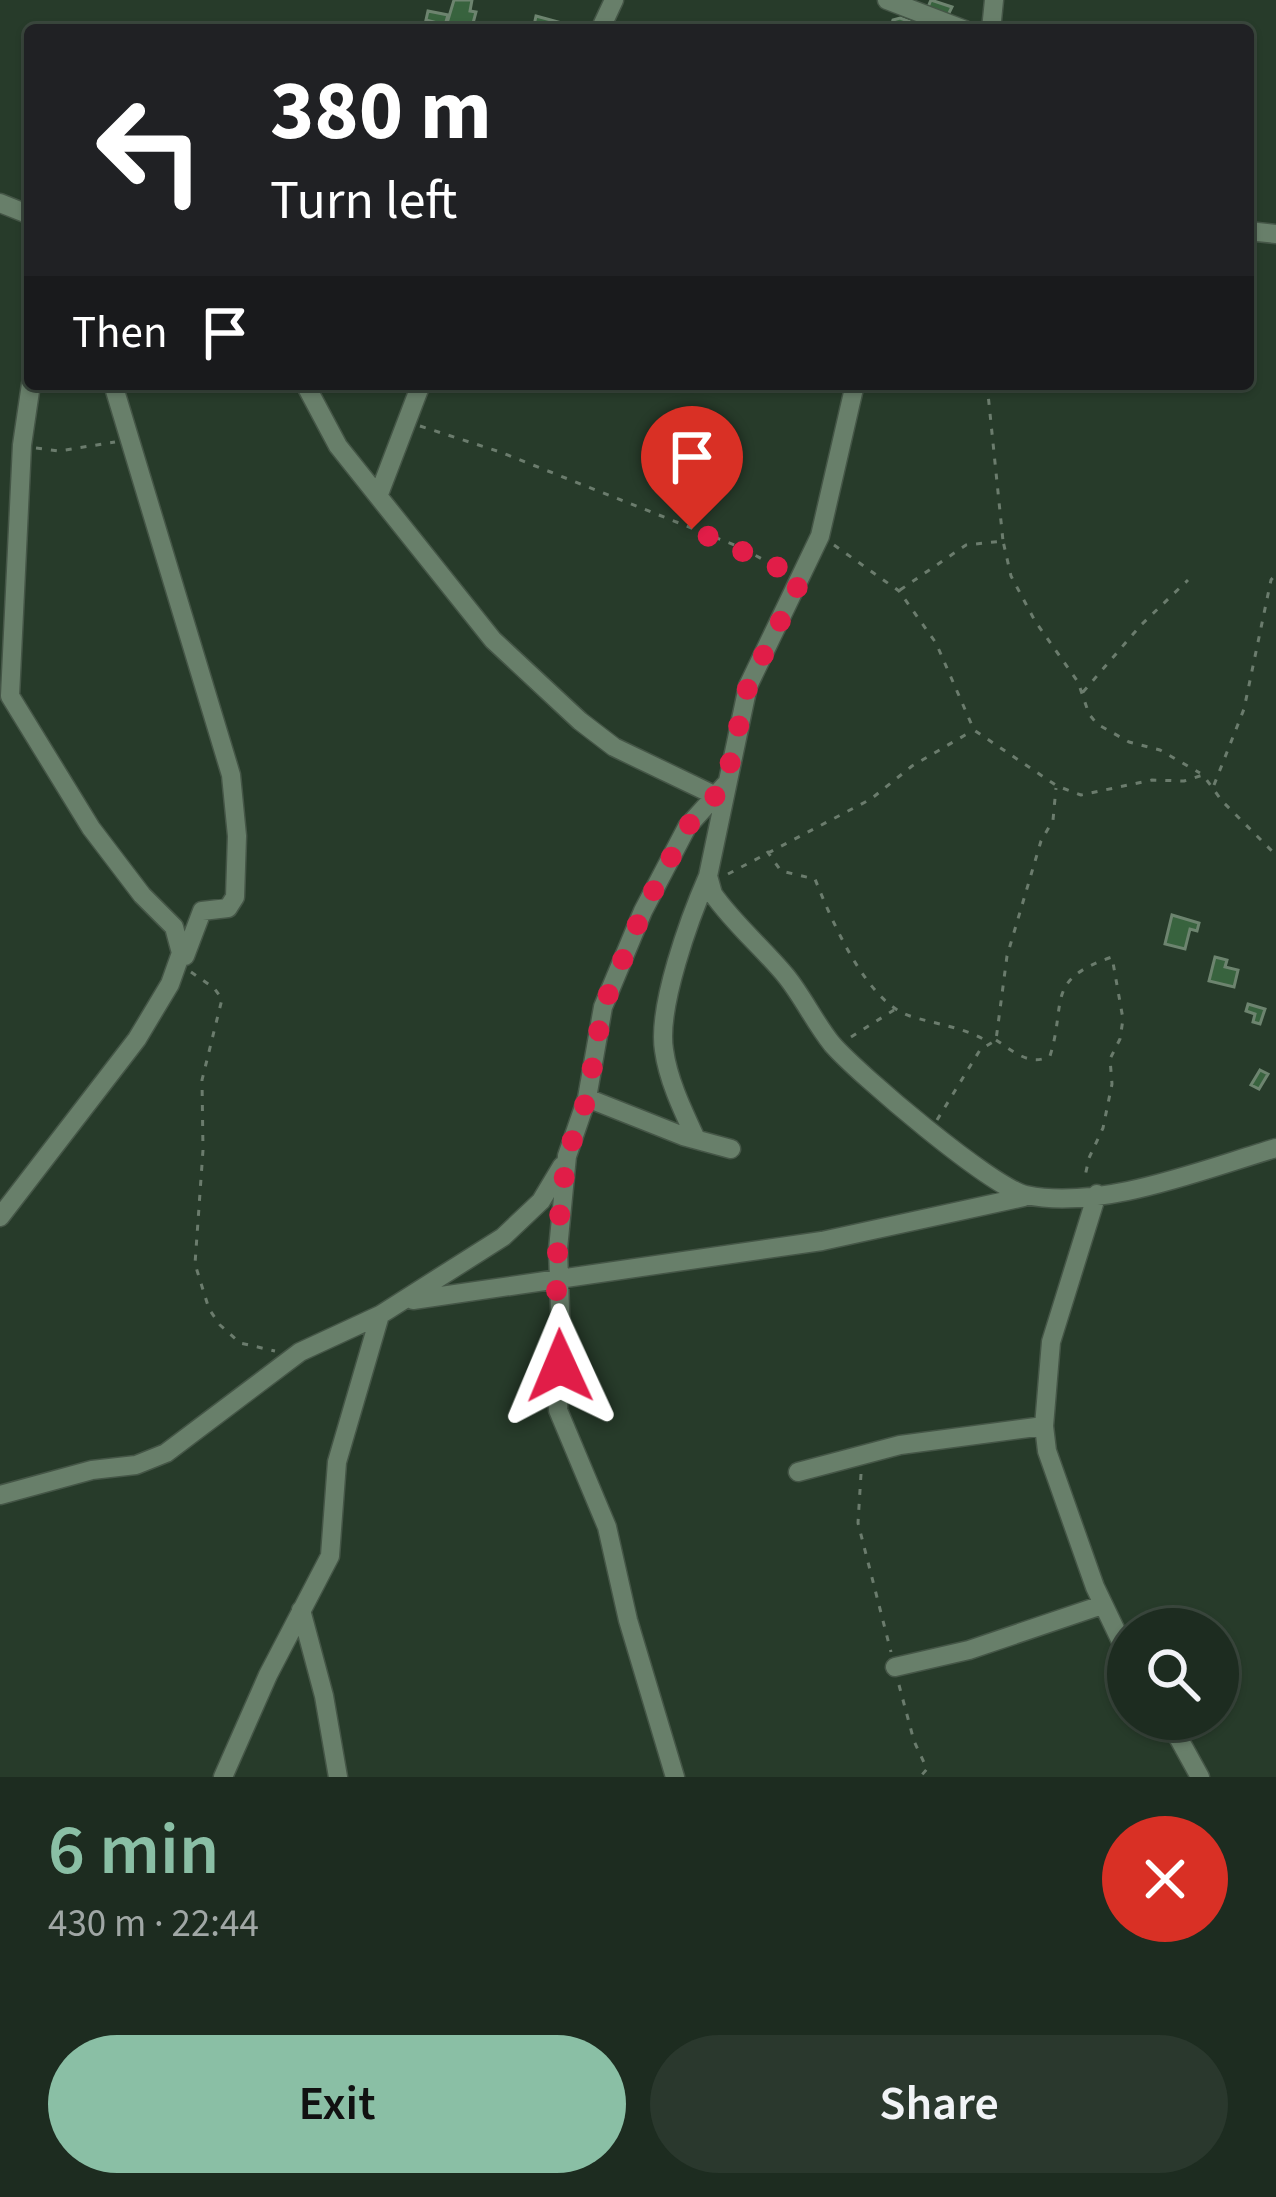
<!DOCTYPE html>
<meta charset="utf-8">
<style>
body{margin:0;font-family:"Source Sans 3",sans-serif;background:#2a382d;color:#f1f3f6;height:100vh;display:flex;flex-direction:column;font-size:45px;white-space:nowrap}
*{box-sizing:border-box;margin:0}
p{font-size:39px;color:#a0a7a5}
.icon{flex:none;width:66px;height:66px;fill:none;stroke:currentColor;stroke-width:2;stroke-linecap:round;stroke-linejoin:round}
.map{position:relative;height:1777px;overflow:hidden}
.side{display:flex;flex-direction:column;background:#1d2c20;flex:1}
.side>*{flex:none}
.hud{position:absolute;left:24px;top:24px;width:1230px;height:366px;border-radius:12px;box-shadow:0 3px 9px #0004,0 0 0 3px #3b483e;background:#202124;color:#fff;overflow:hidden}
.fabs{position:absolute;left:1107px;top:1608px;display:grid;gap:24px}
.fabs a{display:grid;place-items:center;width:132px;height:132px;border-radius:50%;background:#1d2c20;box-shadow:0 3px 9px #0004,0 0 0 3px #3b483e;font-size:60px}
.pin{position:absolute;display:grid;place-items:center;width:102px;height:102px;color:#fff;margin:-123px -51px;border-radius:50% 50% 50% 0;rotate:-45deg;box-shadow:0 0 12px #0007}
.pin .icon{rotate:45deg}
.me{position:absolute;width:132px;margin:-66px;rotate:359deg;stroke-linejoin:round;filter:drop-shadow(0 0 9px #0008)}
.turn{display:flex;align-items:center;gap:42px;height:252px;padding:0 48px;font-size:54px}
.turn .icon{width:156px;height:156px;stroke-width:2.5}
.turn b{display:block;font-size:84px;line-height:102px}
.then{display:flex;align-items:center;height:114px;padding:0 48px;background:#0003;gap:24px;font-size:45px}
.round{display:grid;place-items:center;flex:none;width:126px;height:126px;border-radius:63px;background:#2a382d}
.overview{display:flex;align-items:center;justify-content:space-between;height:204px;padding:0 48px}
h1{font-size:72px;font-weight:600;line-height:90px;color:#8abfa5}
.cta{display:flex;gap:24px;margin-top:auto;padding:24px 48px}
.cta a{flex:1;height:138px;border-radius:72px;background:#8abfa5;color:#111;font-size:48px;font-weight:600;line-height:138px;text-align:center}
.cta a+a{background:#2a382d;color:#f1f3f6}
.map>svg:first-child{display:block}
.building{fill:#38633e;stroke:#6d846f;stroke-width:3}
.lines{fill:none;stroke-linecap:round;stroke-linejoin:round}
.minor-casing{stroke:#455647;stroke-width:21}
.path{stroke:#6b7c6d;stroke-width:3;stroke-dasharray:6 9;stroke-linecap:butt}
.minor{stroke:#687f6a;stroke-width:18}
.route{stroke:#e11d48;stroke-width:21;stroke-dasharray:0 37.8}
</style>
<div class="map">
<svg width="1276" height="1777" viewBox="0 0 1276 1777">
<rect width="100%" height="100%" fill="#273b2a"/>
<path class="building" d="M454,0H472L470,11L476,12L472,27L447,23Z
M931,0L952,7L948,15L928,7Z
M428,11L448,15L445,25L426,20Z
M536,16L562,23L560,30H533Z
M900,18L916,24L917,30H890L893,20Z
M1172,915L1199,923L1197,931L1190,929L1185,949L1165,944Z
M1215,957L1227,960L1225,967L1238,970L1234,987L1209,981Z
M1248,1004L1265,1009L1260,1024L1253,1022L1255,1014L1246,1011Z
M1260,1070L1268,1074L1259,1089L1251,1085Z"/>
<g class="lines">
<defs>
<path id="minor" d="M887,0L965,30
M600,30L614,0
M991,30L994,0
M0,203L30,215
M1248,231L1276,234
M113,384L231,775L237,836L235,897L228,908L202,911L185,956
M305,384L338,446L493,640L580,721L614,747L714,795
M855,384L820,536L748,686L708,876L713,894C734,924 762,947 786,976C803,997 815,1023 832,1044C858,1074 992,1188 1026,1195C1101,1211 1204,1169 1276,1148
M379,494L421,384
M587,1098L683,1136L731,1149
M696,1139C683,1111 668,1080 664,1050C657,1007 690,917 708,876
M1097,1194L1051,1342L1044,1426L1047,1451L1095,1587L1128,1656
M0,1217L137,1039L170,984L181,953L174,927L142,895L91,828L10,696L22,445L31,384
M413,1300L822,1241L1024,1197
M798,1472L900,1445L1044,1426
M0,1495L92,1470L136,1465L166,1453L300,1352L380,1315L503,1237L541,1201L562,1166
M301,1610L324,1696L338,1777
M895,1667L969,1650L1102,1605
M1168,1719L1200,1777
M223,1777L268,1675L330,1556L337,1462L380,1315
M675,1777L628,1620L607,1527L558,1410L561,1339L558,1249L567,1156L587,1098L603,1007L643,911L687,827L725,785"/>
</defs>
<use href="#minor" class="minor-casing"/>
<path class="path" d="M1011,24L1023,30
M987,384L1003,541
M420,426L500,452L742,548L784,571
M36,448L59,451L115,442
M834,545L899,591L936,643L974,730L1057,786L1081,795L1152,780L1184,781L1203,775L1222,801L1276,855
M900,590L966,545L1003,541L1011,576L1035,621L1078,682L1089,714L1097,724L1129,742L1160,750L1200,773
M1083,692L1141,625L1188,580
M1214,785L1244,709L1271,580L1276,574
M767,851L781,871L815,879C831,919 866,1002 910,1016C938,1025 965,1027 990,1043
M728,874L871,799L912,766L972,731
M191,972L214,988L222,999L202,1080L203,1150L195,1264L209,1309L220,1325L240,1343L275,1351
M851,1037L894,1010
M996,1040C1013,1051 1030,1067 1050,1056C1067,1002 1044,980 1112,957L1123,1019L1120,1039L1110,1059L1112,1084L1103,1128L1089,1158L1084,1181
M937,1120L980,1050L996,1040L1007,956L1041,841L1053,820L1056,788
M861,1474L858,1523L891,1652
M899,1685L914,1741L927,1769L920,1777"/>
<use href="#minor" class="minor"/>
</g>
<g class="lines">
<path class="route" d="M560,1366L556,1279L560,1210L567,1156L587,1098L603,1007L643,911L687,827L725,785L748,686L802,578L692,529"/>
</g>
</svg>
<div class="fabs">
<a><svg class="icon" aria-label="search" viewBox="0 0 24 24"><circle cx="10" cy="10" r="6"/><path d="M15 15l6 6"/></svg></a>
</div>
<div class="pin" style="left:692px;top:529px;background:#d93025"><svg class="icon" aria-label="arrive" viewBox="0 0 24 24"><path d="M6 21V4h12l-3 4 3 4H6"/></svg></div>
<svg class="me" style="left:560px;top:1366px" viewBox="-20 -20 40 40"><path d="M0-17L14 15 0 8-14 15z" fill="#e11d48" stroke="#fff" stroke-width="4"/></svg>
<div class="hud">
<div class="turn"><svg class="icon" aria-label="left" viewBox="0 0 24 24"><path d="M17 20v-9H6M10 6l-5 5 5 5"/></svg><div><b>380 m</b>Turn left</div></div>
<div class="then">Then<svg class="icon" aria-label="arrive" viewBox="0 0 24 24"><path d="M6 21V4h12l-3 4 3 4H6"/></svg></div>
</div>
</div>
<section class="side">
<div class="overview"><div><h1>6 min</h1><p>430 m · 22:44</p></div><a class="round" style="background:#d93025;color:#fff"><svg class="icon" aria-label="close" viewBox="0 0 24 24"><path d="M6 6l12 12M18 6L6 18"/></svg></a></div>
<div class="cta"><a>Exit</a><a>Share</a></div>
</section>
